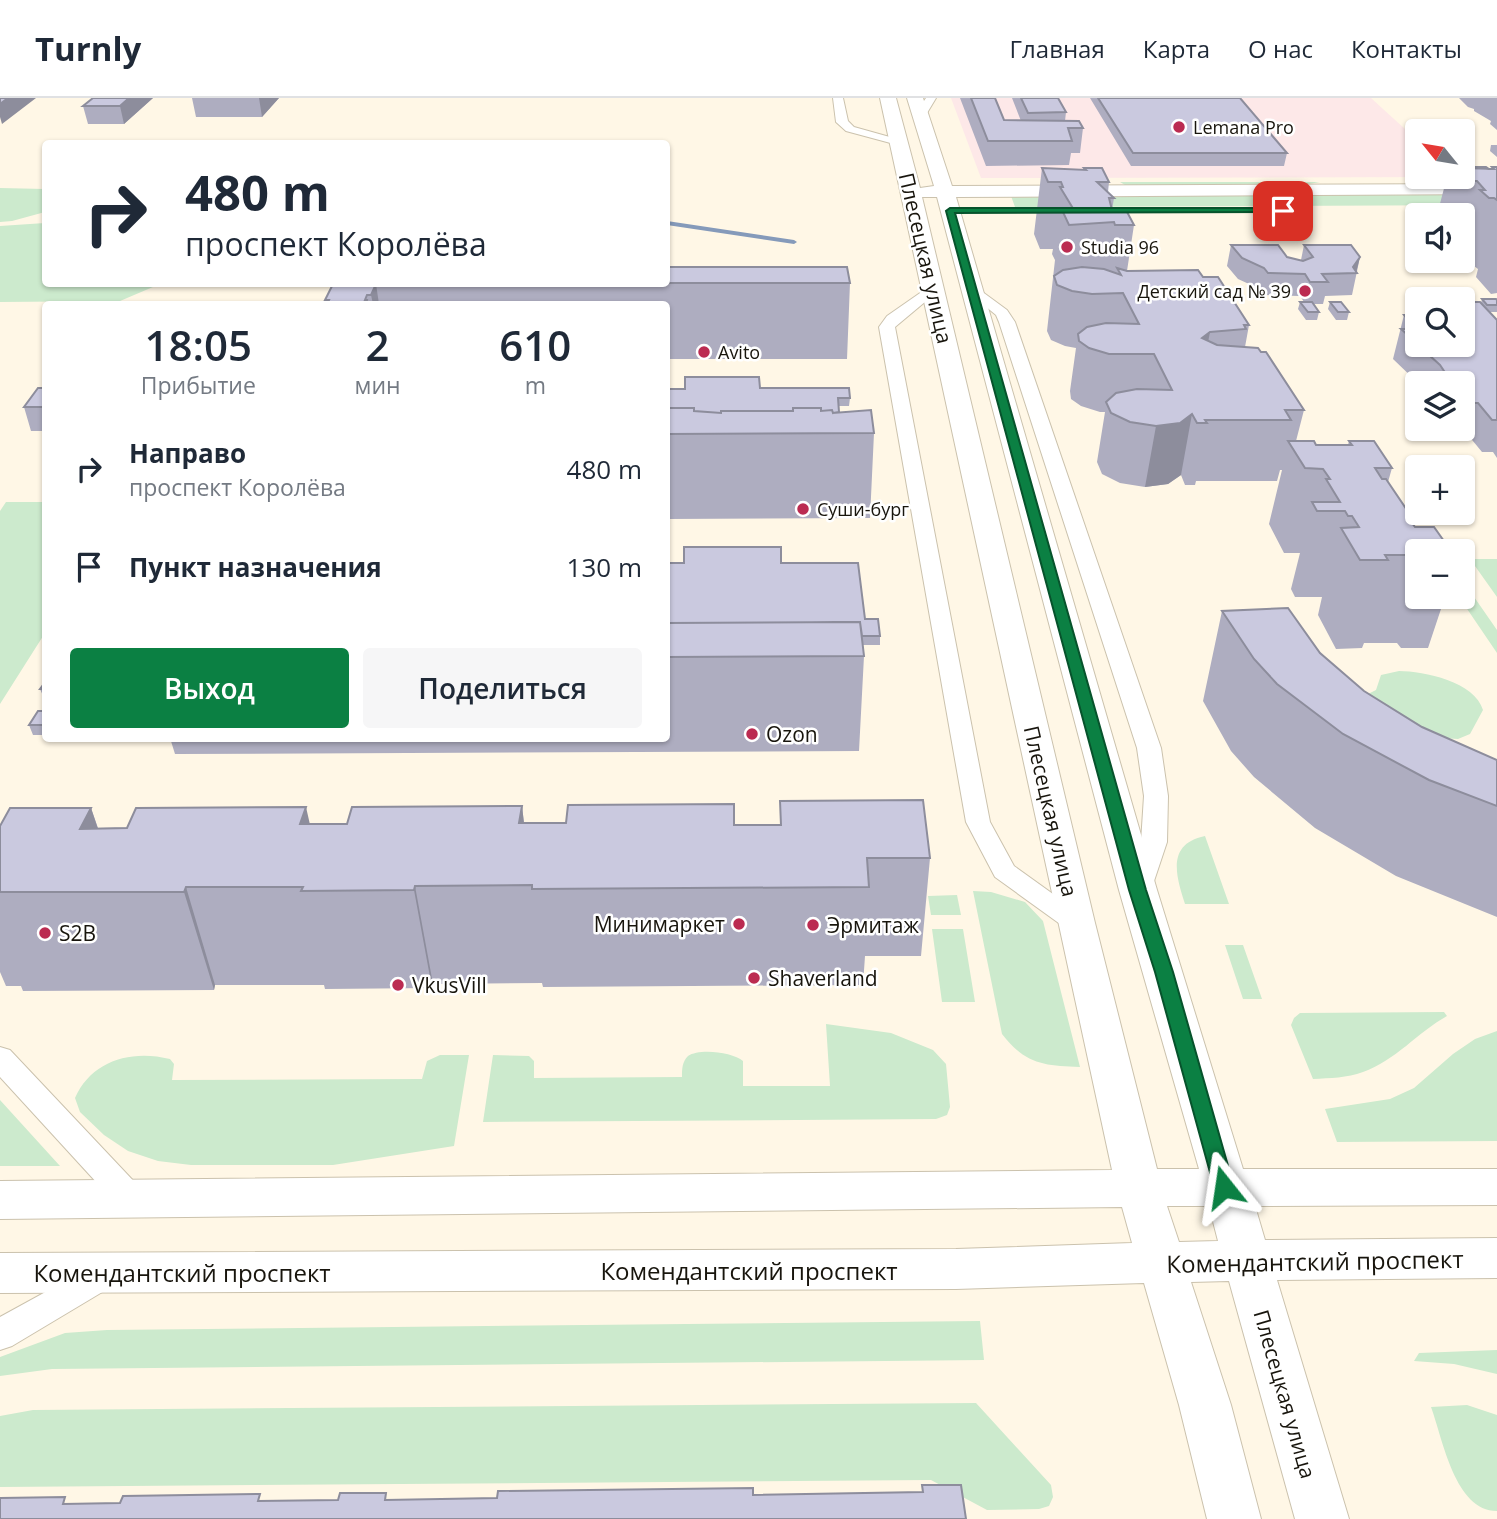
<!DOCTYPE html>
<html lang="ru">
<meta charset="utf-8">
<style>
body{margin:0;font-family:"Open Sans",sans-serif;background:#f6f6f7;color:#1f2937;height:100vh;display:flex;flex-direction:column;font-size:26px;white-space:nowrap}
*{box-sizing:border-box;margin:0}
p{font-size:23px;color:#747a83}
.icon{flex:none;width:38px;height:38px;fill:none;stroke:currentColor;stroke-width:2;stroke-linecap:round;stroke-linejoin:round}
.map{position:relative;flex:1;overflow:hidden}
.details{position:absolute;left:42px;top:203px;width:628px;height:441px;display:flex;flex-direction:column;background:#fff;border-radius:7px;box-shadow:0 2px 5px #0004}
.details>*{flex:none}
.hud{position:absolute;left:42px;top:42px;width:628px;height:147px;border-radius:7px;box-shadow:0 2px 5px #0004;background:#fff;color:#1f2937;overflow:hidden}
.needle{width:46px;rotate:300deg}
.fabs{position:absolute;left:1405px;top:21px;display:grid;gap:14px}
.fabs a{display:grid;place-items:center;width:70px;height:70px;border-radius:7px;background:#fff;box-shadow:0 2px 5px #0004;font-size:35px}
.pin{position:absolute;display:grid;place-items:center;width:60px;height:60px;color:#fff;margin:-30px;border-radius:14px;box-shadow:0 4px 10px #0006}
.me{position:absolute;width:77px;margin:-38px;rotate:345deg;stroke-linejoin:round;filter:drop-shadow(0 0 5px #0008)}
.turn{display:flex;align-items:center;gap:24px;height:147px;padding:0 28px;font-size:32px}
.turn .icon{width:91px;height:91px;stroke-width:2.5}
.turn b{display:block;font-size:49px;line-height:60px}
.eta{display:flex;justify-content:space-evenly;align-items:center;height:119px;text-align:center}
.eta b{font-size:42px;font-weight:600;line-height:49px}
.cta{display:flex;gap:14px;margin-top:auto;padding:14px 28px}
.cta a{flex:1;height:80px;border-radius:7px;background:#0b8043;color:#fff;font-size:28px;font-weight:600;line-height:80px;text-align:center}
.cta a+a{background:#f6f6f7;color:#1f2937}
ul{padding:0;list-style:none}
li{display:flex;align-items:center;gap:21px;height:98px;padding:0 28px}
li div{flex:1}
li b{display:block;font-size:26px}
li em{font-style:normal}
header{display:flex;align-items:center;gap:42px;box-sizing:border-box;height:98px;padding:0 35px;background:#fff;border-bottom:2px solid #e0e1e3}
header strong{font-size:33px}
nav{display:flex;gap:38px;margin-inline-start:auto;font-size:24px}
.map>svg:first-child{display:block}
.commercial{fill:#fde8e8}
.green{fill:#cceacd}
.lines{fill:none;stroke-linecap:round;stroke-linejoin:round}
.stream{fill:#859aba;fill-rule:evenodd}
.street-casing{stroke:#cbc2ad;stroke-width:2}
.secondary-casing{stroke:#cbc2ad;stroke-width:2}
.street{fill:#fff;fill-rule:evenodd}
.secondary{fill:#fff;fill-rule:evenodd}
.wall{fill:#aeadc0}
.shaded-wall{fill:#8d8d9c}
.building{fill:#cac9df;stroke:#8d8d9c;stroke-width:2}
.route{fill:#0b8043;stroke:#07532c;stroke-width:2}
.poi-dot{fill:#bb2b51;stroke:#fff;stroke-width:2.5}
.labels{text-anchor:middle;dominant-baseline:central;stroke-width:5;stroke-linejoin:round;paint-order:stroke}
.far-poi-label{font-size:18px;fill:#18150d;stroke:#fff;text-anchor:start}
.street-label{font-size:21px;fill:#18150d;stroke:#fff}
.poi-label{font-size:21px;fill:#18150d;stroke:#fff;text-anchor:start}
.near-street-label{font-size:24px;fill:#18150d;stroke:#fff}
</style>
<header>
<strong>Turnly</strong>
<nav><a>Главная</a><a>Карта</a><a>О нас</a><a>Контакты</a></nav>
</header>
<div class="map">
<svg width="1497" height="1421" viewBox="0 0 1497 1421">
<rect width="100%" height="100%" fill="#fff7e6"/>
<path class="commercial" d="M951,0H1371L1417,42L1418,79H1459L981,80Z"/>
<path class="green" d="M1120,84H1320L1303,87H1125Z
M0,90L45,91V114L12,123L0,124Z
M1483,96L1497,107L1015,109L1011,98Z
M45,125L46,186H160L120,203L0,204V128Z
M6,404H45V535L0,606V413Z
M1470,461H1497V499Z
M1463,483L1497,532V555L1459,499H1463Z
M1399,573C1424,573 1475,584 1483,612L1470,636L1458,641L1443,640L1400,629L1366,597L1376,592L1381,577Z
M1205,738L1229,806H1185C1176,778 1166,746 1205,738Z
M973,793L991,794L1025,804L1043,823L1080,969C1044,968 1025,966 1002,936Z
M957,797L961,817H931L928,798Z
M932,831H963L975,904H942Z
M1225,847H1243L1262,901H1243Z
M1444,914L1447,918C1418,934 1395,963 1363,974C1347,980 1330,980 1313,981L1291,927L1294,920L1300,915Z
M826,926L891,935L933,952L946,966L950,1009L947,1017L936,1021L483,1024L493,957L529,958L534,963V980L682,979C682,971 682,964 688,958C699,950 733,954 743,963V988H830Z
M1497,933V1043L1337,1044L1325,1011L1390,1001L1414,990L1453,956L1475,941Z
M440,957H469L454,1048L333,1067H191L158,1063L128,1053L104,1037L80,1014L75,1000C91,963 131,951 170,961L174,966L172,982L422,981L427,963Z
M0,1002L60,1068H0Z
M980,1223L984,1262L52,1271L0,1278V1259L65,1235L107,1232Z
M1497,1252V1276L1454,1266L1414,1263L1419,1255Z
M976,1305L1051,1387L1053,1399L1049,1408L1039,1411L987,1412L931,1382L0,1389V1318L33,1312Z
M1467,1307L1497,1317V1413C1455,1413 1443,1342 1431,1309Z"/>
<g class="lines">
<path class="stream" d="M667,123L794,142L797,144L794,146L667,127Z"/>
<defs>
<path id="street" d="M833,0H843L848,23L854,29L904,43L898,47L846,33L836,24Z
M926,0H936L924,20H916L914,18Z
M933,186L940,190L938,193L895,229L990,724L1014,768L1085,819L1089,825L1085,831L1076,834L1067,831L995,779L966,724L879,229L887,218Z
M973,187L1007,212L1015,224L1161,650L1168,698L1167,744L1151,792L1147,798L1138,801L1129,798L1125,792L1141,744L1144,698L1137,650L999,224L996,217L968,194L966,191Z
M0,949L10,952L142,1092L147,1101L142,1110L131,1114L120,1110L0,979Z
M102,1163L114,1167L119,1177L114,1187L12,1248L0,1252V1219Z"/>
<path id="secondary" d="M880,0H896L920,90L934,88L907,0H923L952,88L1497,86V96L956,99L1157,792L1243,1071H1497V1107L1255,1108L1265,1142L1497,1140V1180L1277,1182L1349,1421H1295L1229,1183L1191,1184L1231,1307L1261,1421H1207L1179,1307L1144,1185L956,1191L0,1195V1155L956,1151L1132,1145L1122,1109L0,1121V1083L1112,1072ZM922,99H937L1119,792L1199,1071H1157L1095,825ZM1167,1108H1209L1218,1143L1179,1144Z"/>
</defs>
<use href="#street" class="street-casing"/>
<use href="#secondary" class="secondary-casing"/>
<use href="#street" class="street"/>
<use href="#secondary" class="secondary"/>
</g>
<path class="wall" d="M93,0H153L124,26H88L83,8Z
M192,0H279L262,19H196Z
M960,0H995L1004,22L1021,23L1012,0H1058L1066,14L1065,23L1083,30L1080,55H1071L1069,67L986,68Z
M1090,0H1240L1287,55L1284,68H1131Z
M1459,0H1497V32L1490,26L1491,23L1474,13V11L1468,9Z
M1491,47H1497V59L1490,53Z
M1474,69L1492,71V69H1497V195L1491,196L1476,179L1478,171L1474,168H1470L1463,162V117H1437L1447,79H1463L1474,70Z
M1042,70L1084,72V70L1109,84L1108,94L1114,100L1112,112L1134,127L1127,173L1203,179L1249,227L1245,249L1304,312L1296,343L1316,347H1348L1349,343L1392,370L1388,384L1411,418L1410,422L1418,453V499H1445L1428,550H1401L1397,545H1364L1362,550L1336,551L1318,517L1322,499H1295L1291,491L1300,455H1284L1269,426L1282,372H1280L1277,383H1196L1195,387H1185L1181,377L1168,386L1145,389L1120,385L1102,376L1097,364L1105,314H1100L1081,308L1071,301L1070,293L1076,250L1065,248L1051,242L1047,233L1055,162L1052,156L1053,151H1040L1034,136Z
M1231,147L1301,162L1304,147L1360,159L1352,197L1325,198L1323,206H1313L1319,214L1317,222H1306L1298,211L1300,204H1304L1300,198L1264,197L1260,191L1238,181L1227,168Z
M850,185L847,261H667V206H326L325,202L333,186Z
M1482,201L1497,202V214H1490L1497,222V360L1493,354H1482L1468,337H1452L1450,331H1463V285H1418L1393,261L1404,217L1463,247L1474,204L1481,205Z
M1330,204L1349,214L1347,222H1336L1328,211Z
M46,290V333H31L24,309Z
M760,290L850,300L849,308H839V314L874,335L870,420L667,421V291Z
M667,465H781L865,521L880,538V547H863L864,558L859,653L175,656L170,640H667Z
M1222,513L1320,555L1364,593L1422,629L1497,662V819L1396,778L1315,730L1254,679L1231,653L1203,603Z
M46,583V600H44L40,591Z
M46,613V637H33L29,627Z
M780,703L930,760L921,858H865L863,887L543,889L542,885L433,886L432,890L325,891L324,887H215L214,892L23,893L21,888H6L0,874V728L91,710L98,730L347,726L522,708L524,725L780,727Z"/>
<path class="shaded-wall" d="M8,0H36L2,26L0,19V6Z
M129,0H153L124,26L120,8Z
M259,0H279L262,19Z
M1360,159L1356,175L1353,169Z
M376,186L379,206H373L371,197Z
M1210,234L1199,291L1202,240Z
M1192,316L1181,377L1168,386L1145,389L1156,328Z
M522,708L531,787L519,725Z
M306,709L325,793L300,726Z
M91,710L119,794L80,731Z
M415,788L433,886L432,890L414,792Z
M186,789L215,887L214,892L184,794Z"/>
<path class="building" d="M0,0H8L0,6Z
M93,0H129L120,8H83Z
M971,0H995L1004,22L1079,23L1083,30H1068L1072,43H988Z
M1021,0H1058L1066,14L1028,15Z
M1098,0H1240L1287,55H1133Z
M1474,69H1486L1489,71L1477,70Z
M1492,69H1497V102L1494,100H1489L1480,92H1485L1477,83H1464L1460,79H1463V70L1494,71Z
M1042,70L1086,72L1084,70H1102L1109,84H1097L1114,100H1109L1112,112H1126L1134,127H1115L1114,124L1069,127L1062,112H1074L1060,89H1063L1061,84H1048Z
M1231,147H1278L1287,159L1303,163L1313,159L1304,147H1351L1360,159L1353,169L1357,175L1322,176L1328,184H1310L1305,176L1268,175L1264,170L1242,160Z
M667,169H847L850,185H667Z
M1082,169L1104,171L1121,177L1117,170L1127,173L1198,172L1203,179H1218L1249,227H1244L1246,231L1210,234L1202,240L1217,247L1258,250L1261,254H1266L1304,312H1285L1291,322H1205L1207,325H1197L1192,316L1180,325L1156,328L1130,324L1111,315L1106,304L1116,295L1137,291L1172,292L1154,256H1109L1089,250L1079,243L1078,236L1087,229L1106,225L1139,226L1123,195L1092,196L1072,193L1057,187L1054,178L1063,172Z
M333,186H558H376L371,197H367L365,202H367L366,206H327L329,202H325Z
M1470,199L1474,204H1480L1497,222V322H1492L1478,305H1463V285H1452L1440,267L1418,247H1463V201H1448Z
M1482,201H1496L1497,202V207H1487Z
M1300,204H1312L1319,214H1308Z
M1330,204H1341L1349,214H1338Z
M1404,217H1418V246L1401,231H1415Z
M685,279H759L760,290H849L850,300H838L839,314L833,315L832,312L821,313V310H793V313H721V315L694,313V310H668L667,313V291H685Z
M38,290H46V309H24Z
M668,310H694V313L721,315V313H793V310H821V313L832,312L833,315L871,312L874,335L667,336V313Z
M1288,343H1314L1316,347H1352L1349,343H1374L1392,370H1375L1382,381H1386L1411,418H1407L1415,429H1434L1451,453H1418V457H1385L1388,462H1360L1341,430L1359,429L1352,418H1348L1345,413H1317L1312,404H1340L1326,381H1330L1323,371L1305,370Z
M684,449H781V465H858L865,521H878L880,538H862L860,524L667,525V465H684Z
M1288,510L1320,555L1364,593L1422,629L1497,662V708L1429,682L1343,636L1277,586L1254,561L1222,513Z
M860,524L864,558L667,559V525Z
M46,583V591H40Z
M38,613H46V627H29Z
M923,702L930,760H867L869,789L532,791V787L415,788L414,792L301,793L303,789H186L184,794H0V728L10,710H91L80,731L127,730L136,710L306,709L300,726H347L352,709L522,708L519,725H566L568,707L734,706V727H781L780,703Z
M922,1387H961L966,1421H0V1400L65,1399L63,1406L120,1405L123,1398L260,1396L258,1403L338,1402L340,1395H386L385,1402L497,1400L498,1393L753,1390V1397L923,1394Z"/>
<path class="route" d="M1283,110L1286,114L955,115L1146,792L1173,874L1234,1089L1231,1095L1224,1098L1217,1095L1214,1089L1155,874L1129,792L946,113L950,110Z"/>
<g class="poi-dot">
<circle cx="1179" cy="29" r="7"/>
<circle cx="1067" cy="149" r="7"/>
<circle cx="1305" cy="193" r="7"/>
<circle cx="704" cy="254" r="7"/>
<circle cx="803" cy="411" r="7"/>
<circle cx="752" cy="636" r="7"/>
<circle cx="739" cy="826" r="7"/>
<circle cx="813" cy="827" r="7"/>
<circle cx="45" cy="835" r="7"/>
<circle cx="754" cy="880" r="7"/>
<circle cx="398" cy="887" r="7"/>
</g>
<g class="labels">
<g class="far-poi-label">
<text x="1193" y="29">Lemana Pro</text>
<text x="1081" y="149">Studia 96</text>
<text x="1291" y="193" text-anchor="end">Детский сад № 39</text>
<text x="718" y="254">Avito</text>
<text x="817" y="411">Суши-бург</text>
</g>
<g class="street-label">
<text transform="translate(926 160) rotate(77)">Плесецкая улица</text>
<text transform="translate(1051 713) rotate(77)">Плесецкая улица</text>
<text transform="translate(1285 1296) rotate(74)">Плесецкая улица</text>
</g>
<g class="poi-label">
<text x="766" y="636">Ozon</text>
<text x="725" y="826" text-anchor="end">Минимаркет</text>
<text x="827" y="827">Эрмитаж</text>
<text x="59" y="835">S2B</text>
<text x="768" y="880">Shaverland</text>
<text x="412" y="887">VkusVill</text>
</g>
<g class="near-street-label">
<text transform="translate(1315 1163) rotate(-1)">Комендантский проспект</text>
<text x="749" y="1172">Комендантский проспект</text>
<text x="182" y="1174">Комендантский проспект</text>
</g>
</g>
</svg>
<div class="fabs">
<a><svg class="needle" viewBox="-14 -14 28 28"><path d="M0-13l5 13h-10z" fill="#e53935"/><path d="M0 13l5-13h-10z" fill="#747a83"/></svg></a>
<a><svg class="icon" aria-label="sound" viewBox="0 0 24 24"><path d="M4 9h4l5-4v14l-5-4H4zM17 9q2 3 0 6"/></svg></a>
<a><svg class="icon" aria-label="search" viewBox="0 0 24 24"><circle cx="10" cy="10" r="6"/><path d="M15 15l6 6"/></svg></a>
<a><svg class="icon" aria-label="layers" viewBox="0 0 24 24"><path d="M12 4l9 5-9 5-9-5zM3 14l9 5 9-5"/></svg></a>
<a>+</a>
<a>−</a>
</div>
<div class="pin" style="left:1283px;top:113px;background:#d93025"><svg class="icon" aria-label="arrive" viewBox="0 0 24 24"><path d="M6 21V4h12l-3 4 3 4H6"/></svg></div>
<svg class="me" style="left:1224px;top:1089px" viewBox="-20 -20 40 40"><path d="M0-17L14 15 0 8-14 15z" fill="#0b8043" stroke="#fff" stroke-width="4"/></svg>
<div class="hud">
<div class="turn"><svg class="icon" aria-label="right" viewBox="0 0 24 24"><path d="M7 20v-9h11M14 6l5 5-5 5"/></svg><div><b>480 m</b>проспект Королёва</div></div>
</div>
<section class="details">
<div class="eta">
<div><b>18:05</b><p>Прибытие</p></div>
<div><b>2</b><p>мин</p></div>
<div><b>610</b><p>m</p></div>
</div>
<ul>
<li><svg class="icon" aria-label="right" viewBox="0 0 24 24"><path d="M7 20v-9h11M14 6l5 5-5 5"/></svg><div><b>Направо</b><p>проспект Королёва</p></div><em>480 m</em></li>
<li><svg class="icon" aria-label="arrive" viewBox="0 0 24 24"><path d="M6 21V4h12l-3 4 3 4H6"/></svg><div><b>Пункт назначения</b></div><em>130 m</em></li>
</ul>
<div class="cta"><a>Выход</a><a>Поделиться</a></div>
</section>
</div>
